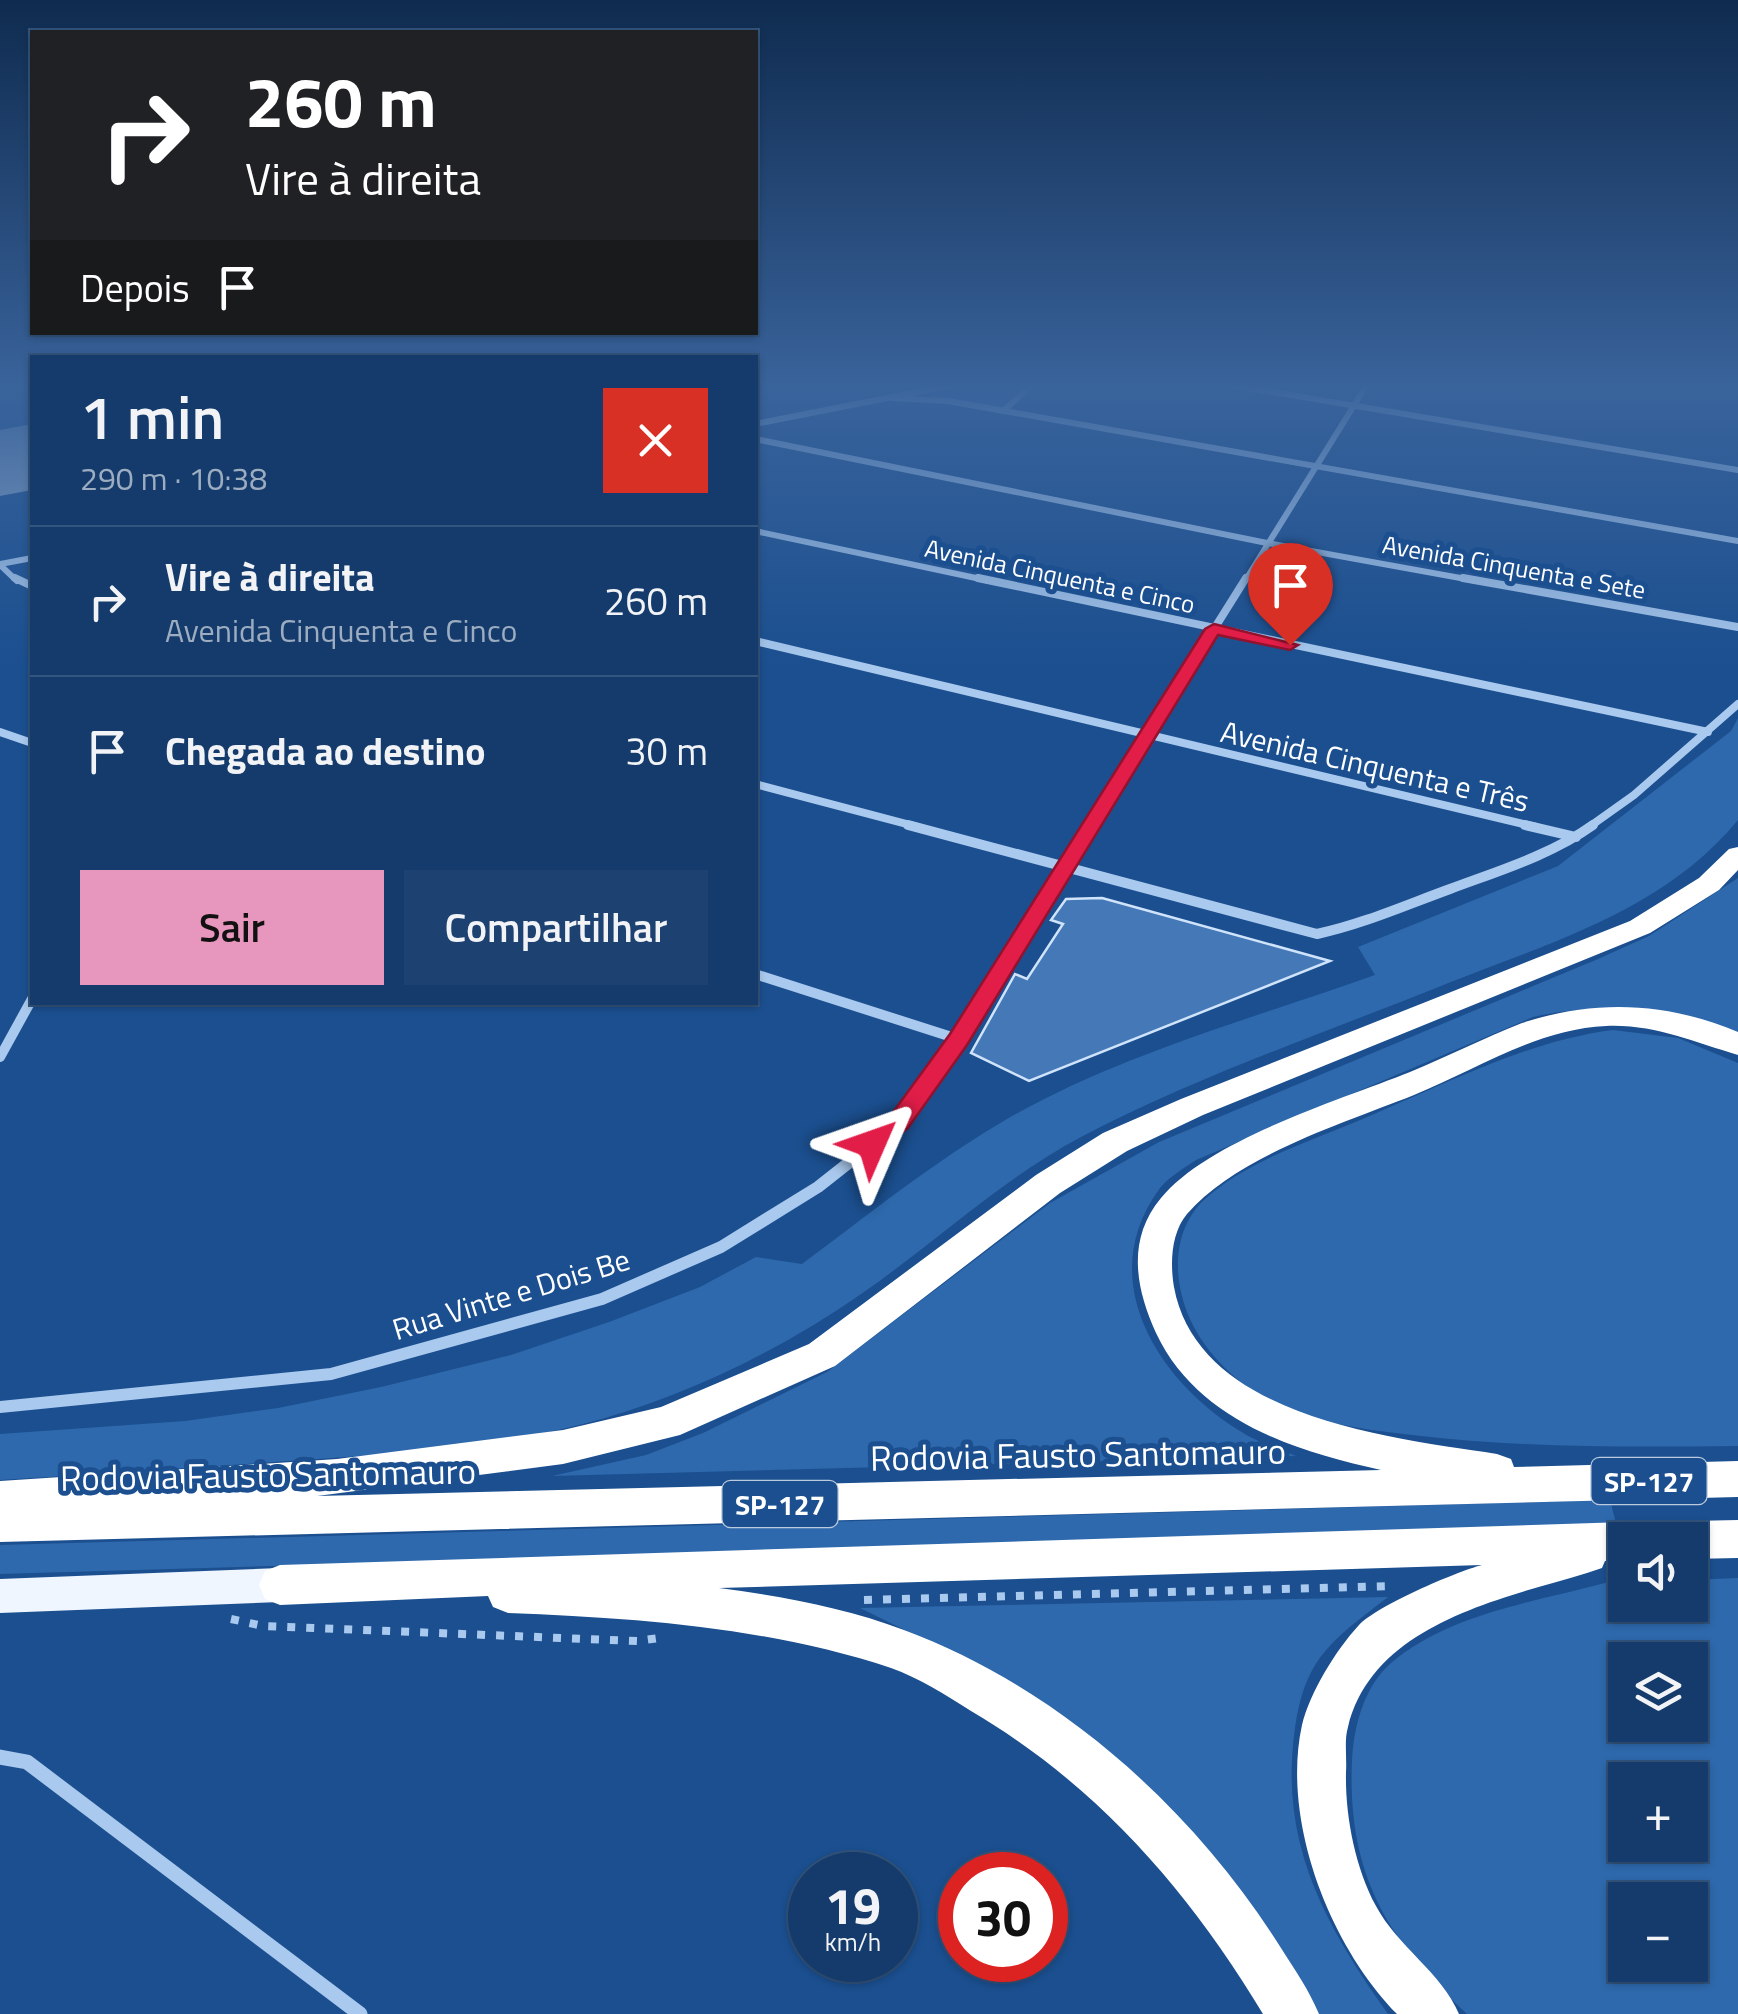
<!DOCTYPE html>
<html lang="pt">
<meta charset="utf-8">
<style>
body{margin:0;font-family:"Titillium Web",sans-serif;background:#1d4271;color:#f1f3f6;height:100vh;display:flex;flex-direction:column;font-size:38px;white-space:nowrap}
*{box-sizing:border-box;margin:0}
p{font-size:32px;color:#9dadc1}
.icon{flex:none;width:55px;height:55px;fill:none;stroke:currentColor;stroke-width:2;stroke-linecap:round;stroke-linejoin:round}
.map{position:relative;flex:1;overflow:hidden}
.drawer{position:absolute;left:30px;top:355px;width:728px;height:650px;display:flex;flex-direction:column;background:#143b6b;border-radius:0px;box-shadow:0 2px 8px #0004,0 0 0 2px #33557e}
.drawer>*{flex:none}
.guide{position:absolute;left:30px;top:30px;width:728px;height:305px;border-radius:0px;box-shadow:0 2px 8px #0004,0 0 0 2px #33557e;background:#202124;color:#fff;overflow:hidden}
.fabs{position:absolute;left:1608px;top:1522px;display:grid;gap:20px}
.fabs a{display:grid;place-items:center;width:100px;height:100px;border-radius:0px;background:#143b6b;box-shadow:0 2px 8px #0004,0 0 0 2px #33557e;font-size:50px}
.speed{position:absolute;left:788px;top:1852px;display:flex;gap:20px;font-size:50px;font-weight:700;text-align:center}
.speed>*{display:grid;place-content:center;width:130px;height:130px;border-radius:50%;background:#143b6b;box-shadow:0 2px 8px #0004,0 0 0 2px #33557e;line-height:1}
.speed small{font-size:25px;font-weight:400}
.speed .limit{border:15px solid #d22;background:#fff;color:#111}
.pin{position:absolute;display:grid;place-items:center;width:85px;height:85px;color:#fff;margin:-102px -42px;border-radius:50% 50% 50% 0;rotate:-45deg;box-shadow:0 0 10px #0007}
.pin .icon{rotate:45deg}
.me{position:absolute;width:110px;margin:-55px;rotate:47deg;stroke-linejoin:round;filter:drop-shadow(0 0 8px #0008)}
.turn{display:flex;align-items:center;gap:35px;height:210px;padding:0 50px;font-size:45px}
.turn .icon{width:130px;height:130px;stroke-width:2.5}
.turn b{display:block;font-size:70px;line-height:85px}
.then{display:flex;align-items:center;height:95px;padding:0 50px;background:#0003;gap:20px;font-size:38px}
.round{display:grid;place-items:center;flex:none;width:105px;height:105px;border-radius:0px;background:#1d4271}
.summary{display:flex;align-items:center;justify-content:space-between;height:170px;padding:0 50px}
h1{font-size:60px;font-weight:600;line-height:75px}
.cta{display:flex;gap:20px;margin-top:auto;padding:20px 50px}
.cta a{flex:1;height:115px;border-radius:0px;background:#e797bd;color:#111;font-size:40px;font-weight:600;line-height:115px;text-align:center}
.cta a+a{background:#1d4271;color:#f1f3f6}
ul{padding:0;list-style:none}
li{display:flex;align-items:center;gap:30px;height:150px;padding:0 50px;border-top:2px solid #33557e}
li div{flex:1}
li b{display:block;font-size:38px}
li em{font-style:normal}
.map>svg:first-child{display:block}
.green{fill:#2e69ad;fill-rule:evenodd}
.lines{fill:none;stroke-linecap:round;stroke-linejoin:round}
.runway{fill:#8da7c7;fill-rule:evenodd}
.building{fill:#4478b7;stroke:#cfe3fa;stroke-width:2.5}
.path{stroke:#a9c9ee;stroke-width:8;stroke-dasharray:8 11;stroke-linecap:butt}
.minor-far4{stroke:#a9c9ee;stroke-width:6}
.minor-far3{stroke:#a9c9ee;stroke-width:8}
.minor-far2{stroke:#a9c9ee;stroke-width:10}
.minor-far1{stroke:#a9c9ee;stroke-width:12}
.minor{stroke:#a9c9ee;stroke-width:15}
.primary{fill:#f0f6ff;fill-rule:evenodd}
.motorway{fill:#fff;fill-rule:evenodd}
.route{fill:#e11d48;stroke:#92132f;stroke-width:2.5}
.labels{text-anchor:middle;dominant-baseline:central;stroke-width:10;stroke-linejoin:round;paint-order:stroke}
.far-street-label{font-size:25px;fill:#fff;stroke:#1b4f8f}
.shield{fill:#1b4f8f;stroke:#bbcadd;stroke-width:2.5}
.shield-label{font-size:28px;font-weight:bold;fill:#fff}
.street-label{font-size:30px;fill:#fff;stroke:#1b4f8f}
.near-street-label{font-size:35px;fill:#fff;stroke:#1b4f8f}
</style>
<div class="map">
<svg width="1738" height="2014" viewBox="0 0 1738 2014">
<rect width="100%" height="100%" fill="#1b4f8f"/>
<path class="green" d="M990,383H1026L1001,408L925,396Z
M1738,718V820C1665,909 1555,941 1451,982C1327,1032 1200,1075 1081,1137C1002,1179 937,1241 864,1292C780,1351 679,1400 579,1425C483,1449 385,1455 286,1461C191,1468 95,1474 0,1480V1434L185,1421L278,1408L381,1387L511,1355L609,1322L700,1287L756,1257L802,1264C869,1214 935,1161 1007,1119C1118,1055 1254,1018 1375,975L1358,947L1558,866L1731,731Z
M1738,878V1037C1663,1014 1612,999 1533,1017L1196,1160C1184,1168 1169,1177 1160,1188C1093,1278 1157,1380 1240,1431C1256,1442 1277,1448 1296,1456L552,1476L646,1455L703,1433L827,1372L1050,1203L1159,1142L1598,959L1649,936Z
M1613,1030L1678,1038L1738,1063V1446C1632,1447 1526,1448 1421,1436C1375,1431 1331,1426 1288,1409C1247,1393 1208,1359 1190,1319C1173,1282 1171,1231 1204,1200C1247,1160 1312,1141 1365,1118C1446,1084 1526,1041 1613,1030Z
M1610,1500L1617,1527L0,1574V1545Z
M1738,1578V2014H1467C1386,1939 1347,1873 1352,1760C1354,1725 1364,1687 1391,1663C1449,1614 1534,1602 1605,1583L1625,1582V1605H1690V1580ZM1625,1660H1690V1725H1625ZM1625,1780H1690V1845H1625ZM1625,1900H1690V1965H1625Z
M1388,1597C1364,1616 1337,1634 1319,1659C1301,1685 1296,1715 1293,1746C1283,1851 1329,1931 1388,2014H1315L970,1662L860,1608Z"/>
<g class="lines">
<path class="runway" d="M32,424V490L0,496V430Z"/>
</g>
<path class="building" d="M1102,898L1330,961L1029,1081L971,1053L1015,974L1027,979L1063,924L1051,920L1066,899Z"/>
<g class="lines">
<path class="path" d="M864,1600L1393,1586
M231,1619L263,1626L637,1641L659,1638"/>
<path class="minor-far4" d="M1219,383L1738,470
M893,398L948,401L1738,541
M1003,411L1034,383
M755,424L963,383
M755,439L1267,543L1477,581
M755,531L990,581
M0,564L32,558
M0,565L17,581
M1245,581L1368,383"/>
<path class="minor-far3" d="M15,578L32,586
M978,578L1708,732
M1463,578L1738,627
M755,641L1536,827
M0,732L32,743
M755,784L918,827
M1090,827L1246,578
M1589,827L1634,795L1738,704"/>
<path class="minor-far2" d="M908,825L1317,934C1363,924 1406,905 1450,889C1498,871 1551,855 1593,825
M1525,825L1576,837
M755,974L958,1039
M0,1057L32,999
M881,1137L900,1122L958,1039L1092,825"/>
<path class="minor-far1" d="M0,1407L331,1374L602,1299L721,1247L818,1187L884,1135"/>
<path class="minor" d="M0,1757L27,1762L360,2014"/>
<path class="primary" d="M280,1568L293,1573L298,1585L293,1597L280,1602L0,1613V1579Z"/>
<path class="motorway" d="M1738,847V870L1719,890L1650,933L1203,1115L1127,1151L1060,1193L835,1366L680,1435L563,1464L317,1496L1381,1470C1294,1451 1197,1420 1156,1333C1136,1289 1126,1240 1161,1198C1208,1140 1340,1100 1410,1072C1448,1056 1484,1038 1522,1023C1595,999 1667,1002 1738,1032V1055C1693,1042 1655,1024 1606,1026C1537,1029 1476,1070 1414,1095C1344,1123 1237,1156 1187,1214C1171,1233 1170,1264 1174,1287C1198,1418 1392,1438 1497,1454L1511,1459L1514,1467L1738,1461V1497L0,1542V1481L337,1459L563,1430L661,1407L809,1344L1036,1175L1103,1133L1181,1099L1630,921L1699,878L1729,849Z
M1738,1520V1558L1690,1559V1540H1669L1675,1526L1690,1521Z
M1625,1522L1640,1527L1645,1540H1625V1560L1605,1561L1602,1568L1587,1573C1501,1599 1373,1624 1348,1727C1344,1740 1347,1758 1346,1772C1345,1815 1355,1867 1376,1906C1397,1946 1442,1973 1459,2014H1397C1330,1946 1281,1821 1302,1725C1310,1692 1336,1650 1359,1625C1377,1606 1455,1572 1482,1565L719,1588C780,1596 846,1608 904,1630C1059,1688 1194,1809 1281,1948C1295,1970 1309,1990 1319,2014H1263C1189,1891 1097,1785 971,1711C946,1695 919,1678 891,1668C767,1627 637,1618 508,1613L493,1607L488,1596L280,1605L265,1599L259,1585L265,1571L280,1565Z"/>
</g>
<linearGradient id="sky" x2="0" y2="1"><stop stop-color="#0f2b4f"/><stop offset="0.58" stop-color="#39639b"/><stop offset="1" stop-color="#39639b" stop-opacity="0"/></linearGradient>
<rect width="1738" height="665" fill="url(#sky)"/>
<path class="route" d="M1214,624L1298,645L1290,650L1218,635L967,1045L908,1128L881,1150H864L860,1144L891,1115L950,1034L1205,629Z"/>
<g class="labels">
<g class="far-street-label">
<text transform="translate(1514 567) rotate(10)">Avenida Cinquenta e Sete</text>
<text transform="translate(1060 576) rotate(12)">Avenida Cinquenta e Cinco</text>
</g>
<g class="shield">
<rect x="1591.5" y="1458" width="115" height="46" rx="8"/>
<rect x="722.5" y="1481" width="115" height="46" rx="8"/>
</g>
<g class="shield-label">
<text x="1649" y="1481">SP-127</text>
<text x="780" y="1504">SP-127</text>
</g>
<g class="street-label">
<text transform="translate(1375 766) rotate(13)">Avenida Cinquenta e Três</text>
<text transform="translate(511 1294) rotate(-17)">Rua Vinte e Dois Be</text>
</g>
<g class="near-street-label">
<text transform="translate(1078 1454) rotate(-1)">Rodovia Fausto Santomauro</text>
<text transform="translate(268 1474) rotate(-1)">Rodovia Fausto Santomauro</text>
</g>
</g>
</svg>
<div class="fabs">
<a><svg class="icon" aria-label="sound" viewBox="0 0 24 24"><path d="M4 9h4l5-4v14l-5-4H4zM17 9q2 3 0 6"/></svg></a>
<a><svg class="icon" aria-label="layers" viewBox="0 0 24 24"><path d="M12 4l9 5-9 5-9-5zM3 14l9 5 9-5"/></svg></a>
<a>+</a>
<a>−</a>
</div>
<div class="speed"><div>19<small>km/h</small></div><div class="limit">30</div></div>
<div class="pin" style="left:1290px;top:645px;background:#d93025"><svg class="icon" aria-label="arrive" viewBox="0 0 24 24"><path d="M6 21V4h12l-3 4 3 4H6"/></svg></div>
<svg class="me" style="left:872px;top:1144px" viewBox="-20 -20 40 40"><path d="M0-17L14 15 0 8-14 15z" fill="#e11d48" stroke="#fff" stroke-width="4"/></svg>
<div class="guide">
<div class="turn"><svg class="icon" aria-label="right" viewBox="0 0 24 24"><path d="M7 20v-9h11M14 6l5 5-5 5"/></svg><div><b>260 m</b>Vire à direita</div></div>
<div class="then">Depois<svg class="icon" aria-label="arrive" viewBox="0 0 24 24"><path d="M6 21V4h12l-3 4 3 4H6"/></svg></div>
</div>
<section class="drawer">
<div class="summary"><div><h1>1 min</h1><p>290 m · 10:38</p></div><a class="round" style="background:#d93025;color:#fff"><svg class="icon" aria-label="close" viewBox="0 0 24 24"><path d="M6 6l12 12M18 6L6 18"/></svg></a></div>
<ul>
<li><svg class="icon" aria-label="right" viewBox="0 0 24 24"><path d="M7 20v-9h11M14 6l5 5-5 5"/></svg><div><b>Vire à direita</b><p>Avenida Cinquenta e Cinco</p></div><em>260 m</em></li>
<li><svg class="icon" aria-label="arrive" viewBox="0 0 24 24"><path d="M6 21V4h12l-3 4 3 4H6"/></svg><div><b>Chegada ao destino</b></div><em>30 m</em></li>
</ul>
<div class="cta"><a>Sair</a><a>Compartilhar</a></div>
</section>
</div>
